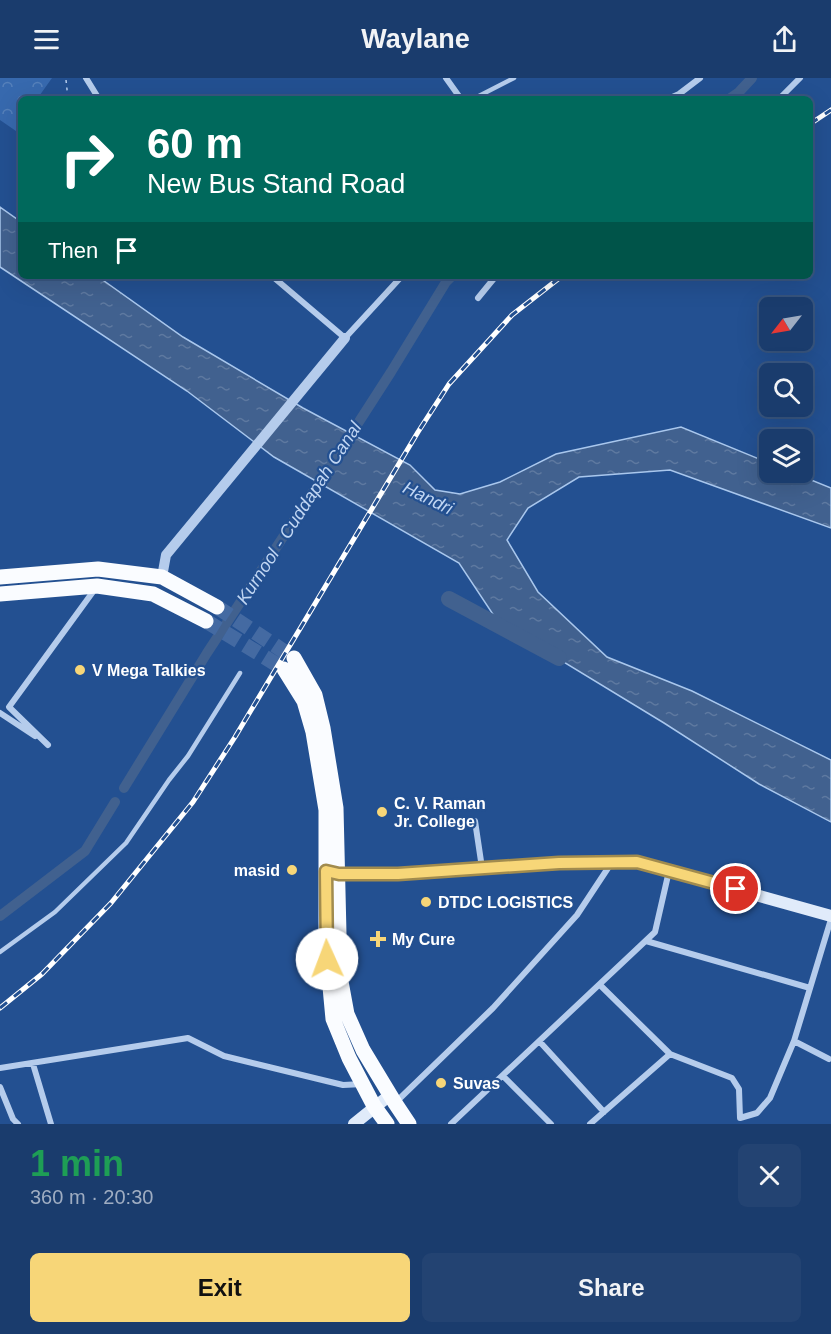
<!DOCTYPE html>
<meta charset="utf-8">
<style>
body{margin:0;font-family:Helvetica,sans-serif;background:#234372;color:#f1f3f6;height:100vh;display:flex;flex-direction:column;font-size:22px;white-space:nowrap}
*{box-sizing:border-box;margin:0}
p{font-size:20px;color:#9fadc2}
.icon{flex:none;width:33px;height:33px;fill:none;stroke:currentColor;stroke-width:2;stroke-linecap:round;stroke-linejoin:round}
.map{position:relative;height:1046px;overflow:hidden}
.side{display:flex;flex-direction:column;background:#1a3c6d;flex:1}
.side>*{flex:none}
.banner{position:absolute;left:18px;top:18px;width:795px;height:183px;border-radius:9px;box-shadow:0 6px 24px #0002,0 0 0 2px #385680;background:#00695c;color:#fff;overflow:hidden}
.needle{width:39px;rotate:239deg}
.tools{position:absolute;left:759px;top:219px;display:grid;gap:12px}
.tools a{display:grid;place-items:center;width:54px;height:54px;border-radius:9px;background:#1a3c6d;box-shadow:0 6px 24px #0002,0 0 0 2px #385680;font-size:30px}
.pin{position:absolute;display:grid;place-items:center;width:51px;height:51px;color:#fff;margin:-26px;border:3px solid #fff;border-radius:50%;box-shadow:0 2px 6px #0007}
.me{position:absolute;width:66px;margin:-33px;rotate:358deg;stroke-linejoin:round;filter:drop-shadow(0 0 4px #0008)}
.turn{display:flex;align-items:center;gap:21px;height:126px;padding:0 30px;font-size:27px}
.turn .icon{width:78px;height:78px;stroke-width:2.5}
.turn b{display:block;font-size:42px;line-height:51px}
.then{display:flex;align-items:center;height:57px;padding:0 30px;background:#0003;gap:12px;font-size:22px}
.round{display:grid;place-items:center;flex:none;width:63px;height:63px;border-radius:9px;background:#234372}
.overview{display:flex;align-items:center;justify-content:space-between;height:102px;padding:0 30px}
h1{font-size:36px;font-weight:600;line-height:45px;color:#1e9e55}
.action{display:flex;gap:12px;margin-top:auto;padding:12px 30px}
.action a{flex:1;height:69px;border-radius:9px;background:#f7d678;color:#111;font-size:24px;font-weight:600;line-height:69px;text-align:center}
.action a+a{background:#234372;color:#f1f3f6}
header{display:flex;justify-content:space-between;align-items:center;height:78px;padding:0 30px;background:#1a3c6d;font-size:27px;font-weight:600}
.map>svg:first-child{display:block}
.park{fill:url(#park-crowns)}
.water{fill:url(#water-ripples);stroke:#a9c7ed;stroke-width:1.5}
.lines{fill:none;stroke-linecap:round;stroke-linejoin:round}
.canal{stroke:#41618f;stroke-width:10}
.river{stroke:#41618f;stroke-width:16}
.primary-tunnel{stroke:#446aa2;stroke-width:15;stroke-dasharray:15 8;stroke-linecap:butt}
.path{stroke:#b5ccec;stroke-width:1.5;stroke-dasharray:3 4.5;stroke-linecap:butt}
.service{stroke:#b5ccec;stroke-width:4.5}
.minor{stroke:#b5ccec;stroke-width:6}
.tertiary{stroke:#b5ccec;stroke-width:10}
.secondary{stroke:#e0ebfa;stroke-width:12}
.primary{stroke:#fafcff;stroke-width:15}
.rail-casing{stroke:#fff;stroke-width:5}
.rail{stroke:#235091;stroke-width:3;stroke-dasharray:9;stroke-linecap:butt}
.route-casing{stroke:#a18b4e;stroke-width:15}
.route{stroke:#f7d678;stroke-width:10}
.poi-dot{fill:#f7d678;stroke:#235091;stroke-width:2}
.labels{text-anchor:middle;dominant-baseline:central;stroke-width:4.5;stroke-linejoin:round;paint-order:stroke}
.poi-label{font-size:16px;font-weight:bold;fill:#fff;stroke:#235091;text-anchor:start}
.water-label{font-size:18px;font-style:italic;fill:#c1d6f3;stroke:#235091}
</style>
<header><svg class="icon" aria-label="menu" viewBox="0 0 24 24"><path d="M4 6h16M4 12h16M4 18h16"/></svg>Waylane<svg class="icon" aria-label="share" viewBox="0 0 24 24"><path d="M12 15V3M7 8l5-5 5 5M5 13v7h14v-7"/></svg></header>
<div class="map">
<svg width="831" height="1046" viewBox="0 0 831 1046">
<defs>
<pattern id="park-crowns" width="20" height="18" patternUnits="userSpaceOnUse" patternTransform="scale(1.5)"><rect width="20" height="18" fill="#3769ae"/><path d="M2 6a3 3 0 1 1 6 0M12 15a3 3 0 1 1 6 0" fill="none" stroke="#5580ba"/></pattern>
<pattern id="water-ripples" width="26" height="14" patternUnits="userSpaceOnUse" patternTransform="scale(1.5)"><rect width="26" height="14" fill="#41618f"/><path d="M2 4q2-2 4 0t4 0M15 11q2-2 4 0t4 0" fill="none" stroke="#5e79a0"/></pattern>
</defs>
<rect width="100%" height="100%" fill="#235091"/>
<path class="park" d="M0,0H52L37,21H21V45L16,53L0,42Z"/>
<path class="water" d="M0,129L21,144V198H97L183,259L303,330L410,387L435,412L460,416L500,404L556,376L681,349L769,385L770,394L794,395L831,410V450L670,392L579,399L528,430L507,462L538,514L607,579L692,613L831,682V744L759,706L664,645L498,544L459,485L274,379L187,313L0,189Z"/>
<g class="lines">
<path class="canal" d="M729,21L739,14L752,0
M344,367L391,294L446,204L452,198
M124,710L207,575L327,392
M0,838L85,773L115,724"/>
<path class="river" d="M449,521L559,580"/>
<path class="primary-tunnel" d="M217,529L294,580
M206,543L284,591"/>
<path class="path" d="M66,2L68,21"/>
<path class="service" d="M473,21L514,0
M0,874L55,834L126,765L169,702L188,678L240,595"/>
<path class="minor" d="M86,0L99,21
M446,0L461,21
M668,21L679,16L700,0
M779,21L800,0
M272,198L345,260L402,198
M478,220L496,198
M0,635L35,658
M48,667L9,629L95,511
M475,743L482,790
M646,863L810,910
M600,907L670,976L732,1000L739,1011L740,1040L757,1035L770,1020L794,963
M540,964L604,1034
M829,981L794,963L831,841
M33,986L51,1046
M0,990L188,960L224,978L343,1007L363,1006
M503,998L551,1046
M0,1009L13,1041L18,1046
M395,1025L493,930L577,837L612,784
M451,1046L655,854L669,793
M590,1046L670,976"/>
<path class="tertiary" d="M162,499L166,477L345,260"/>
<path class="secondary" d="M339,796H398L559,785L637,784L831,838
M354,1046L390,1017"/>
<path class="primary" d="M0,499L98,491L162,499L217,529
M0,516L97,508L153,516L206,543
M294,580L315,617L323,650L336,730L340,898L347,936L363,972L395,1025L409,1046
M284,591L304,623L313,654L326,732V866L333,941L349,980L374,1028L387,1046"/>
<defs>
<path id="rail" d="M810,46L831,32
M0,930L42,896L111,825L193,724L235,659L418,354L449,306L512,237L562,198"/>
</defs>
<use href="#rail" class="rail-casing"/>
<use href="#rail" class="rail"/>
</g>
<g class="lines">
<defs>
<path id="route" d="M327,881L326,793L339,796H398L559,785L637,784L736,811"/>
</defs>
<use href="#route" class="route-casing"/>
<use href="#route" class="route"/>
</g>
<g class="poi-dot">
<circle cx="80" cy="592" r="6"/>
<circle cx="382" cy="734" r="6"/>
<circle cx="292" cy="792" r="6"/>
<circle cx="426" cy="824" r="6"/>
<path d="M375 852h6v6h6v6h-6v6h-6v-6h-6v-6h6z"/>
<circle cx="441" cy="1005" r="6"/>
</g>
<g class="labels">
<g class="poi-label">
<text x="92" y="592">V Mega Talkies</text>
<text x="394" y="725">C. V. Raman<tspan x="394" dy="18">Jr. College</tspan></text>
<text x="280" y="792" text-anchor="end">masid</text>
<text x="438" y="824">DTDC LOGISTICS</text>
<text x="392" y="861">My Cure</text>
<text x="453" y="1005">Suvas</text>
</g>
<g class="water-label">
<text transform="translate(428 420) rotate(26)">Handri</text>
<text transform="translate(299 435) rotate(-57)">Kurnool - Cuddapah Canal</text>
</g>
</g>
</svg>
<div class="tools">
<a><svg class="needle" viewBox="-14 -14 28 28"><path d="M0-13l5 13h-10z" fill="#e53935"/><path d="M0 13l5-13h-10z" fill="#9fadc2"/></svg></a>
<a><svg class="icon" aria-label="search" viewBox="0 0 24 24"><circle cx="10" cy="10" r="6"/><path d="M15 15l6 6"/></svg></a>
<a><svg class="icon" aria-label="layers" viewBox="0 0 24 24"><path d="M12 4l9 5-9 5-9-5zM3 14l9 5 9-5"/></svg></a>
</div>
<div class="pin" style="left:736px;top:811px;background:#d93025"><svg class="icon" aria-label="arrive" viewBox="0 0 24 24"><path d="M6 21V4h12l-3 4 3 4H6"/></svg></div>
<svg class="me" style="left:327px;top:881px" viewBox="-20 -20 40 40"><circle r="19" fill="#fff"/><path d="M0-13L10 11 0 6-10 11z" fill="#f7d678"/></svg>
<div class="banner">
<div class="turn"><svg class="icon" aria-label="right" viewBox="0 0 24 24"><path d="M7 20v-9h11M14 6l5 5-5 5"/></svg><div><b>60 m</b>New Bus Stand Road</div></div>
<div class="then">Then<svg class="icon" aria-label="arrive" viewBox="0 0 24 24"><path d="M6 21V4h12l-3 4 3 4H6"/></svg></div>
</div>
</div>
<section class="side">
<div class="overview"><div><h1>1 min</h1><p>360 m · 20:30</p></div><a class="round"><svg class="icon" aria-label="close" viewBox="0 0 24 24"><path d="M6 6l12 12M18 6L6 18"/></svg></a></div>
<div class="action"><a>Exit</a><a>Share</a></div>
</section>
